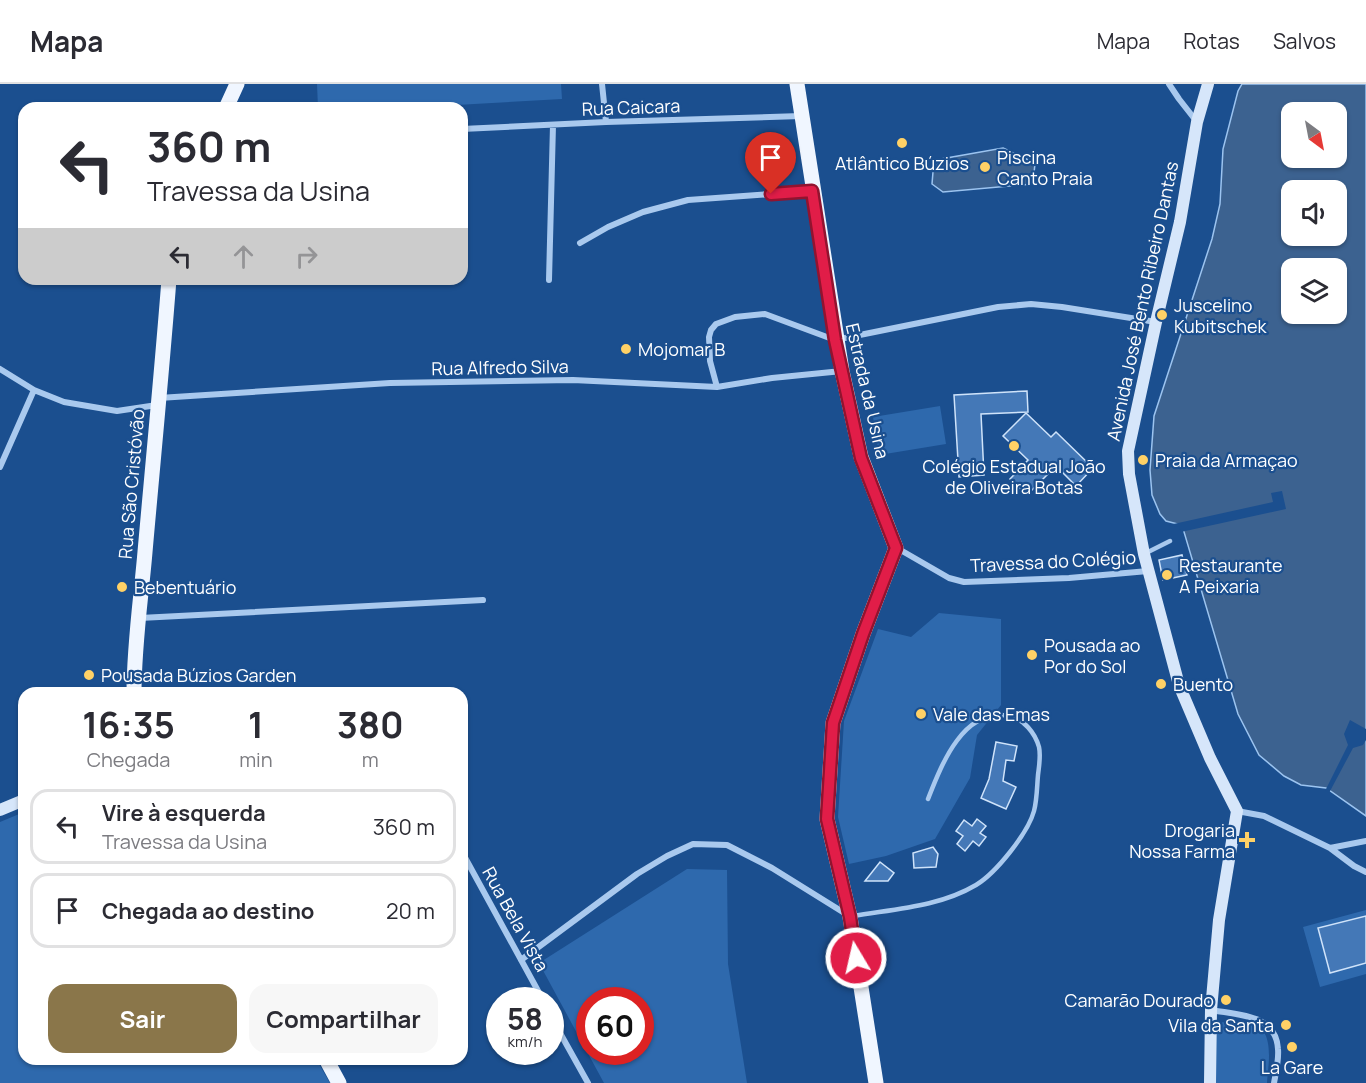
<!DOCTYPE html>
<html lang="pt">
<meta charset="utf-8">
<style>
body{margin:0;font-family:Manrope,sans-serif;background:#f7f7f7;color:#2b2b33;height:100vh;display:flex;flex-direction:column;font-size:22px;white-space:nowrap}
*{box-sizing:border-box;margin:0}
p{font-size:20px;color:#7c7c81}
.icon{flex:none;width:33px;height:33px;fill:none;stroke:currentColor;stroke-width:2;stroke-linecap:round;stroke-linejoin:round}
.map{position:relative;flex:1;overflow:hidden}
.drawer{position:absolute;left:18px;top:603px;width:450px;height:378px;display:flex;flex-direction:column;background:#fff;border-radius:18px;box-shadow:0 2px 4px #0004}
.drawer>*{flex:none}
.guide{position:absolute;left:18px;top:18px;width:450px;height:183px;border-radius:18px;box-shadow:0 2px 4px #0004;background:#fff;color:#2b2b33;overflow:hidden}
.needle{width:39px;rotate:148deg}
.controls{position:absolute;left:1281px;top:18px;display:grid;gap:12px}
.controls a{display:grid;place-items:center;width:66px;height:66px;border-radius:12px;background:#fff;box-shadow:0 2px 4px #0004;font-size:30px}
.speed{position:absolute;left:486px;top:903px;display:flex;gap:12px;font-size:30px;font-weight:700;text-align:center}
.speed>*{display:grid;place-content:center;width:78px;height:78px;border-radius:50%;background:#fff;box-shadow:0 2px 4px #0004;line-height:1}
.speed small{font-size:15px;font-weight:400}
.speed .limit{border:9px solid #d22;background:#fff;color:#111}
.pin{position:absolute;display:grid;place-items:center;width:51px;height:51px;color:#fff;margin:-62px -26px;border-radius:50% 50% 50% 0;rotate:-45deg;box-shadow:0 0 6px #0007}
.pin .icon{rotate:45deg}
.me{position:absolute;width:66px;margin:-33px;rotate:351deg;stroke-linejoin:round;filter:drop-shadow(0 0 4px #0008)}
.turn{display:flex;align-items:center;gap:21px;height:126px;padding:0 30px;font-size:27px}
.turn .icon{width:78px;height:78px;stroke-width:2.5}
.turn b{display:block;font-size:42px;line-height:51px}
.lanes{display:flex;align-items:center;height:57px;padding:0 30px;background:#0003;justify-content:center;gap:30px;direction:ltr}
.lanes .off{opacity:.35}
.eta{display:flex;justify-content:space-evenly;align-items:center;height:102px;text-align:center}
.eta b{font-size:36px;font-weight:700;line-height:42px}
.primary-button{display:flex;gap:12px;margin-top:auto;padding:12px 30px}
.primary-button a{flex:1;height:69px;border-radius:18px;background:#8a764a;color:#fff;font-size:24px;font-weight:700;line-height:69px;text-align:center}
.primary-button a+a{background:#f7f7f7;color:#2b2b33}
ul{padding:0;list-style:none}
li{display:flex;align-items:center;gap:18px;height:75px;margin:0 12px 9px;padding:0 18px;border:3px solid #e1e1e2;border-radius:18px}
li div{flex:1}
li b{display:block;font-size:22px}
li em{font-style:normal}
header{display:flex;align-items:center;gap:36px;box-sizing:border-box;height:84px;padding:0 30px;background:#fff;border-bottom:2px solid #e1e1e2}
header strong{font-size:28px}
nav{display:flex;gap:33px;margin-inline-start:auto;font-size:21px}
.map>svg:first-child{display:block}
.green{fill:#2e69ad;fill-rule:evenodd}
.water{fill:#3c6290;stroke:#9cc4f0;stroke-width:1.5;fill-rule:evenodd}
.pier{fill:#1b4f8f}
.building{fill:#4478b7;stroke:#cfe3fa;stroke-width:1.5}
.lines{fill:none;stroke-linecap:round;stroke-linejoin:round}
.lane{stroke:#a9c9ee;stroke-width:4.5}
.street{stroke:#a9c9ee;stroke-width:6}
.secondary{stroke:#d6e6fa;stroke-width:12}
.primary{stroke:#f0f6ff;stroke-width:15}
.route-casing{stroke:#92132f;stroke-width:15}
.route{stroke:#e11d48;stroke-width:10}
.poi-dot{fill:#ffd166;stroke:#1b4f8f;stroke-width:2}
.labels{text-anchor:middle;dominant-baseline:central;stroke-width:4.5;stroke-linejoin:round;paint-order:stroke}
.street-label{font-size:18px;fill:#fff;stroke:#1b4f8f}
.poi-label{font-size:18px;fill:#fff;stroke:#1b4f8f;text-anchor:start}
</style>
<header>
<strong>Mapa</strong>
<nav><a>Mapa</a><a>Rotas</a><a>Salvos</a></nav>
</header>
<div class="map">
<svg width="1366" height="999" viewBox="0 0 1366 999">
<rect width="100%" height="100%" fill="#1b4f8f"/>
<path class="green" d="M317,0H561L562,15L403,24H318Z
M940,322L946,360L879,371L873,333Z
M939,529L1001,535V621L977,651L970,694L935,755L886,772L849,780L838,733L844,637L878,545L911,553Z
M24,728V975H316L330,999H0V738Z
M687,785L727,786L728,880L747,999H604L539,879ZM640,916V968H590V916Z
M1366,826V890L1320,903L1303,843Z
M1216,938C1227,939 1244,937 1255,941C1275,948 1268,983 1267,999H1212Z"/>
<path class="water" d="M1242,0H1366V732L1326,704L1301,701L1284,692L1259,671L1238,630L1182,441L1166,437L1160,430L1152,411L1150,386L1154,332L1212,155L1220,120L1223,65L1238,7ZM1292,28H1336V74H1292ZM1292,106H1336V152H1292ZM1292,184H1336V230H1292Z
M1003,64L1035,79L1033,100L943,108L932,100L933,88L941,75Z"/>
<path class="pier" d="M1282,407L1286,425L1181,448L1179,443L1169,441L1273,418L1271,409Z
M1350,636L1366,645V656L1363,661L1353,664L1329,709L1325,707L1348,661L1344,650Z"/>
<path class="building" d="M1027,307L1028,328L981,330L984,391L959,393L954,311Z
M1026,329L1051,353L1056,348L1093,384L1076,402L1056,382L1027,411L1010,395L1028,376L1003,352Z
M1182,471L1187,491L1163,496L1159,476Z
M996,658L1017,662L1014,677L1006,676L1003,697L1016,703L1006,725L981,714L989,695Z
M977,735L986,742L980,749L986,753L979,762L973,757L965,767L957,760L963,752L956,747L964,736L972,742Z
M933,763L938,770L936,783L914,784L913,769Z
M880,778L894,789L888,797H865Z
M1366,832V879L1330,889L1318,844Z"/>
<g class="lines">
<path class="lane" d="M1146,469L1170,457
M853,832C894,825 939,823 976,801C996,789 1028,749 1034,727C1037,716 1037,702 1038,691C1039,682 1041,672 1039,663C1035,649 1024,635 1009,632C963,623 941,682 928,715"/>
<path class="street" d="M602,0L606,38
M1169,0L1179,15L1197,38
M462,45L606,38L801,32
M580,159L608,143L643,128L688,116L812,107
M549,196L553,41
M0,285L34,306L64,318L117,327L157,321
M717,303L710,277L709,253L711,246L716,240L735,233L765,230L835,256L998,223L1031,220L1062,223L1156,238
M159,314L390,299L573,296L717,303L772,294L842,287
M0,383L34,306
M897,464L949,494L964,498L1069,494L1148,487
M140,534L483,516
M1237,727L1264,732L1330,764L1354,782L1366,788
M1330,764L1366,757
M462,768L543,916
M521,876L637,790L667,772L693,760L727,761L772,784L846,830
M1211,926C1238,931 1276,930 1278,965C1279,976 1276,988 1274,999
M550,931L588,999"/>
<path class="secondary" d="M1208,0L1197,38L1180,138L1156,238L1128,367L1129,390L1144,470L1179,601L1210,674L1237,727L1219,836L1211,926L1210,999
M0,726L24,716"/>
<path class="primary" d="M797,0L842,287L861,373L896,464L863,550L833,639L827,735L850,833L876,999
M226,24L237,0
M134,609C134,561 141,515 145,468C153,377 162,286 169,195
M326,975L339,999"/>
</g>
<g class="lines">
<defs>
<path id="route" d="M771,110L812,107L835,256L861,374L896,464L863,550L833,639L827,735L850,833L856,874"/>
</defs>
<use href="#route" class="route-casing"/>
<use href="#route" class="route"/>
</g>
<g class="poi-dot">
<circle cx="902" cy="59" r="6"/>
<circle cx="985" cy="83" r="6"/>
<circle cx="1162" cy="231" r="6"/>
<circle cx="626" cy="265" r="6"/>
<circle cx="1014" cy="362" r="6"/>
<circle cx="1143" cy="376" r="6"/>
<circle cx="1167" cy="491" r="6"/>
<circle cx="122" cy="503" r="6"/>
<circle cx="1032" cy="571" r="6"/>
<circle cx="89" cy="591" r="6"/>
<circle cx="1161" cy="600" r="6"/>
<circle cx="921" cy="630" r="6"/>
<path d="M1244 747h6v6h6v6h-6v6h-6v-6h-6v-6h6z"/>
<circle cx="1226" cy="916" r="6"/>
<circle cx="1286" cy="941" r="6"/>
<circle cx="1292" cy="963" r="6"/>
</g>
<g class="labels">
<g class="street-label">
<text transform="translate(631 23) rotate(-2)">Rua Caicara</text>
<text transform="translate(1142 217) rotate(-78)">Avenida José Bento Ribeiro Dantas</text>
<text transform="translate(500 283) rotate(-1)">Rua Alfredo Silva</text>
<text transform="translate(868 307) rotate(77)">Estrada da Usina</text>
<text transform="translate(131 400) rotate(-85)">Rua São Cristóvão</text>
<text transform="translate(1053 477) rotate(-3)">Travessa do Colégio</text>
<text transform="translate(516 835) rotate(61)">Rua Bela Vista</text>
</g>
<g class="poi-label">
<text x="997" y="73">Piscina<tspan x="997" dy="21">Canto Praia</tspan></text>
<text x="902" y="79" text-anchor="middle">Atlântico Búzios</text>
<text x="1174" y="221">Juscelino<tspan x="1174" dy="21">Kubitschek</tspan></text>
<text x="638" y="265">Mojomar B</text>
<text x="1155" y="376">Praia da Armaçao</text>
<text x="1014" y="382" text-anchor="middle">Colégio Estadual João<tspan x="1014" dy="21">de Oliveira Botas</tspan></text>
<text x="1179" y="481">Restaurante<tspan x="1179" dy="21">A Peixaria</tspan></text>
<text x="134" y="503">Bebentuário</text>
<text x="1044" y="561">Pousada ao<tspan x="1044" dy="21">Por do Sol</tspan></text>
<text x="101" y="591">Pousada Búzios Garden</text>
<text x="1173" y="600">Buento</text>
<text x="933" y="630">Vale das Emas</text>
<text x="1235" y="746" text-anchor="end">Drogaria<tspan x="1235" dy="21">Nossa Farma</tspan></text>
<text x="1214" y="916" text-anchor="end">Camarão Dourado</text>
<text x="1274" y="941" text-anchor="end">Vila da Santa</text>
<text x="1292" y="983" text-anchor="middle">La Gare</text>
</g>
</g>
</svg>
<div class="controls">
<a><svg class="needle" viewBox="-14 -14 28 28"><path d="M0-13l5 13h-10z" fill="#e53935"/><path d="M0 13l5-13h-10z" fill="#7c7c81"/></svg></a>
<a><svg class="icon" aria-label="sound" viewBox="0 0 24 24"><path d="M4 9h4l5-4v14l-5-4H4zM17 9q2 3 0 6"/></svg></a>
<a><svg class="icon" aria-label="layers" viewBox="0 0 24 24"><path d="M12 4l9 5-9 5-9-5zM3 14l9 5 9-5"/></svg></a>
</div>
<div class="speed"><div>58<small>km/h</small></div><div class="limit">60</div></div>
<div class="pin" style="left:771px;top:110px;background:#d93025"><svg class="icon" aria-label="arrive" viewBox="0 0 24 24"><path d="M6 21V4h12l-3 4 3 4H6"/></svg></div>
<svg class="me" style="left:856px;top:874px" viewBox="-20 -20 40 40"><circle r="17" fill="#e11d48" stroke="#fff" stroke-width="3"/><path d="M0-11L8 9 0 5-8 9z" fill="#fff"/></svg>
<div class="guide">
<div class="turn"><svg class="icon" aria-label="left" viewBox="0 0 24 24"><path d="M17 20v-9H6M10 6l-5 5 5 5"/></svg><div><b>360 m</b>Travessa da Usina</div></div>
<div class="lanes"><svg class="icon" aria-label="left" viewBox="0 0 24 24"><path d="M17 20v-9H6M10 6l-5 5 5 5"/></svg><svg class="icon off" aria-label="ahead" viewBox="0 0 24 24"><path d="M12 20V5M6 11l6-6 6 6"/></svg><svg class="icon off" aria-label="right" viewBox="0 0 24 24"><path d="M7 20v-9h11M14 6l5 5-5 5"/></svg></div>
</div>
<section class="drawer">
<div class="eta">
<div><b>16:35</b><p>Chegada</p></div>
<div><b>1</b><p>min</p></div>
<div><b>380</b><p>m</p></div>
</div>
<ul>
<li><svg class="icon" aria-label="left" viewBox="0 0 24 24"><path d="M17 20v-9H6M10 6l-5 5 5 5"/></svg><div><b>Vire à esquerda</b><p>Travessa da Usina</p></div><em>360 m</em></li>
<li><svg class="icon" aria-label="arrive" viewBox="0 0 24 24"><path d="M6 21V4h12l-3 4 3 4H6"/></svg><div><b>Chegada ao destino</b></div><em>20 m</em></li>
</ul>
<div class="primary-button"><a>Sair</a><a>Compartilhar</a></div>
</section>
</div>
